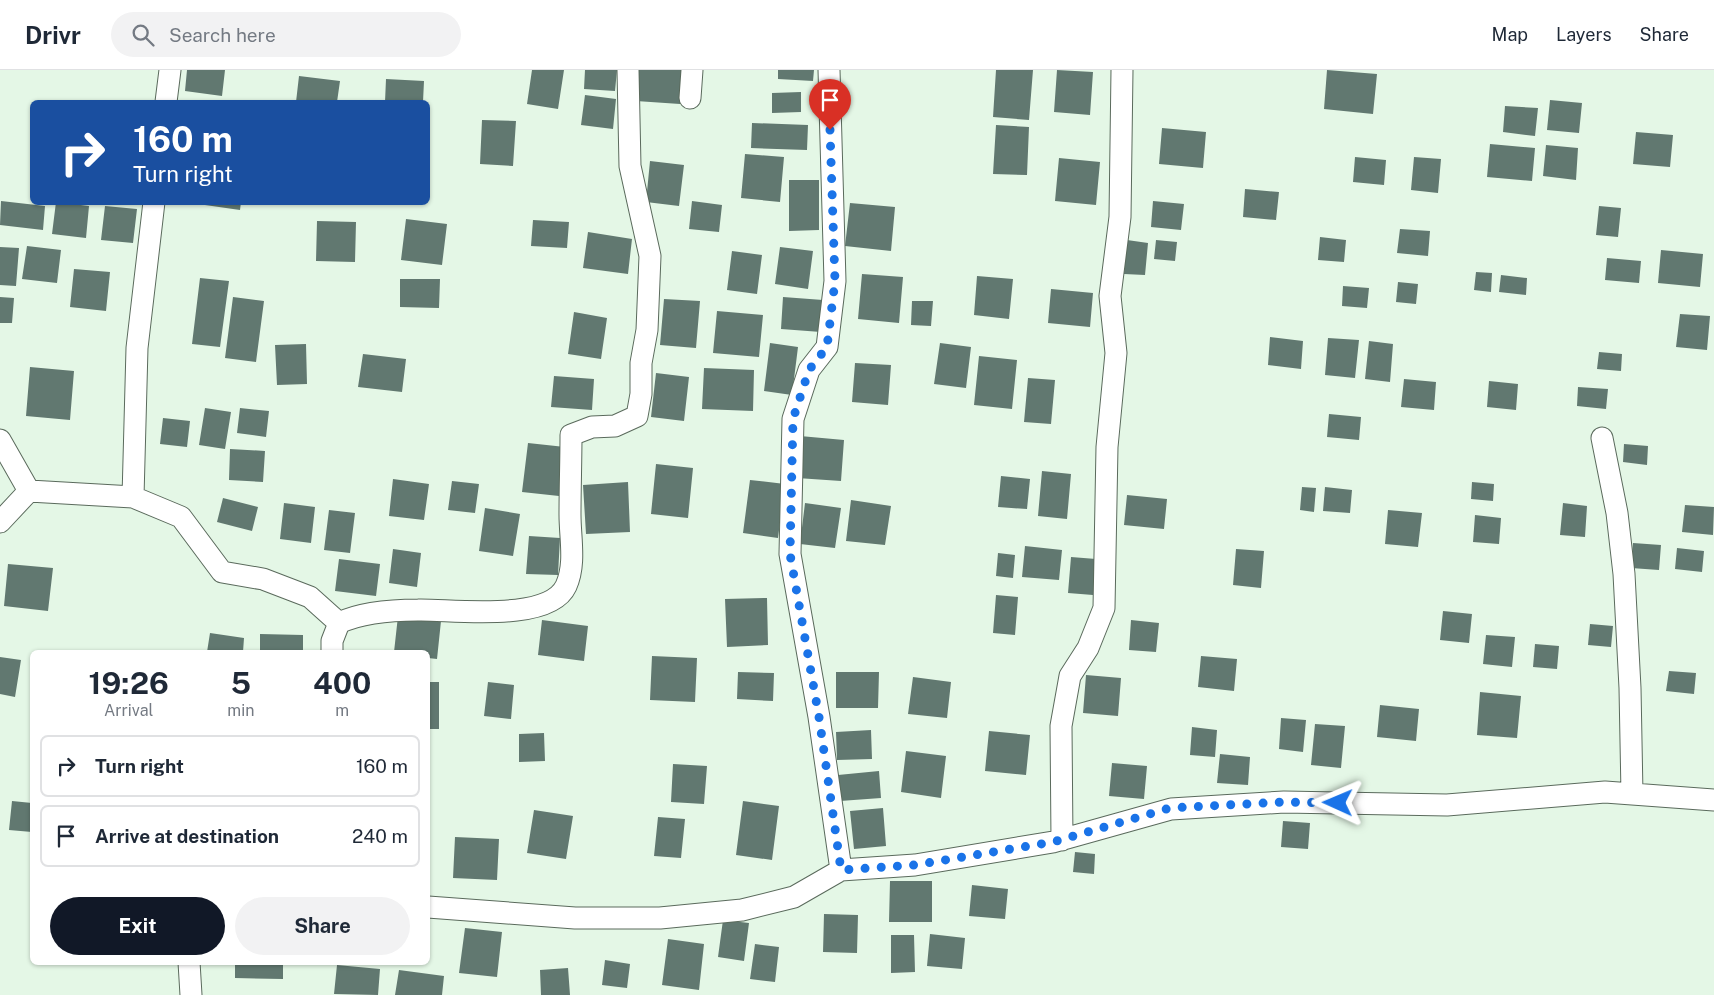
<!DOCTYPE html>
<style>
body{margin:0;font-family:"Public Sans",sans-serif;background:#f2f2f3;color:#1f2937;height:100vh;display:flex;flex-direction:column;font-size:19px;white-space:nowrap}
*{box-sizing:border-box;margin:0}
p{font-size:16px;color:#747a83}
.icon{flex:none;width:28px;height:28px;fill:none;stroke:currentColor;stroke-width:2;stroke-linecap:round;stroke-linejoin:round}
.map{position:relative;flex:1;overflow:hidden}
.drawer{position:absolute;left:30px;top:580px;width:400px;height:315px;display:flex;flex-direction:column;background:#fff;border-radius:8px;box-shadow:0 1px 4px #0004}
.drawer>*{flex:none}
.banner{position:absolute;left:30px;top:30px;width:400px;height:105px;border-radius:8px;box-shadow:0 1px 4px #0004;background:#1a4fa0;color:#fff;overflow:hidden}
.pin{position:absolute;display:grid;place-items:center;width:42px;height:42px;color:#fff;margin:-51px -21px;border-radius:50% 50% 50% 0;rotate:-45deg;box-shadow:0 0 5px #0007}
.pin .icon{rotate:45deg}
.me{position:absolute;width:55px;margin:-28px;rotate:271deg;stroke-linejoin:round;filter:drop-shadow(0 0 4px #0008)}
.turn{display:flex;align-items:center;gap:18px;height:105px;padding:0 20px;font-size:22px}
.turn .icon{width:65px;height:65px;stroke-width:2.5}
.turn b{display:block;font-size:35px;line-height:42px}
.eta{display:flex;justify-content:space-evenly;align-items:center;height:85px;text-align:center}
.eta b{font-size:30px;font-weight:700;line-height:35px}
.primary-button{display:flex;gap:10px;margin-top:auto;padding:10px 20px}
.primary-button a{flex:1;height:58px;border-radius:30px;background:#111827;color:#fff;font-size:20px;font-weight:700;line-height:58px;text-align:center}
.primary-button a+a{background:#f2f2f3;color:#1f2937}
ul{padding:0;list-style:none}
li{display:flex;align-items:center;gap:15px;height:62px;margin:0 10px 8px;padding:0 10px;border:2px solid #e0e1e3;border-radius:8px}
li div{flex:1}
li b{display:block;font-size:19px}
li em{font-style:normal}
header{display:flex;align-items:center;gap:30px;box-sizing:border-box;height:70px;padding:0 25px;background:#fff;border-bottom:1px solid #e0e1e3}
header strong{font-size:24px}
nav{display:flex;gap:28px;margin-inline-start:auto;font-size:18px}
.search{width:350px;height:45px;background:#f2f2f3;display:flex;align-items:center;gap:12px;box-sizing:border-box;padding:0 18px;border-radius:28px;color:#747a83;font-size:19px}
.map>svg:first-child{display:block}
.building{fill:#617870}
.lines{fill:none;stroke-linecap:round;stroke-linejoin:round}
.minor-casing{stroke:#5a6a5c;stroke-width:23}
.minor{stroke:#fff;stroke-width:21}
.route{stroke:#1a73e8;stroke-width:9;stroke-dasharray:0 16.2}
</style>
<header>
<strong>Drivr</strong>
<div class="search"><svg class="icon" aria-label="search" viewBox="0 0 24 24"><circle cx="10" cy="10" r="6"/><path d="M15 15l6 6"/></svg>Search here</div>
<nav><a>Map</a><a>Layers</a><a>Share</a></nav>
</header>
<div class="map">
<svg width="1714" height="925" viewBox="0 0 1714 925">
<rect width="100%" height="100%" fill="#e4f7e6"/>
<path class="building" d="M187,0H225L222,26L185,21Z
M532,0H564L558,39L527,34Z
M585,0H617L615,21L584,19Z
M639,0H682L680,34L636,31Z
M778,0H814L813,11L778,9Z
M996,0H1033L1029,50L993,47Z
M1057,0L1093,2L1090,45L1054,42Z
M1327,0L1377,4L1373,44L1324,39Z
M299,6L340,11L337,32H296Z
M386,9L424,11L423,32H385Z
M801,22V42L772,43V23Z
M585,25L616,29L613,59L581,55Z
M1550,30L1582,33L1579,63L1547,60Z
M1505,36L1538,38L1535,66L1503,62Z
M482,50L516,51L513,96L480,94Z
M752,53L808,55L807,80L751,78Z
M996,55L1029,57L1027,105L993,104Z
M1162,58L1206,62L1203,98L1159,94Z
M1636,62L1673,65L1670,97L1633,94Z
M1490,74L1535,78L1532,111L1487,107Z
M1546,75L1578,78L1576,110L1543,106Z
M745,84L784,87L780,132L741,128Z
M1355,87L1386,90L1384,115L1353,112Z
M1414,87L1441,89L1438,123L1411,120Z
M1059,88L1100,92L1096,135L1055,131Z
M650,91L684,95L679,136L646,132Z
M789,110H819V160L789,161Z
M1245,119L1279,122L1276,150L1243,147Z
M1,131L45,136L43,160L0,155Z
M692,131L722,135L719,162L689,159Z
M1153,131L1184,134L1181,160L1151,157Z
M56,132L89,136L86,168L52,164Z
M198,132H241L240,140L198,134Z
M850,133L895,137L891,181L845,176Z
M105,136L137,139L133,173L101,170Z
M1599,136L1621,138L1618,167L1596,165Z
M406,149L447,154L442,195L401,190Z
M533,150L569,152L567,178L531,176Z
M317,151L356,152L355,192L316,191Z
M1400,159L1430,161L1428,186L1397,183Z
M588,162L632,169L628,204L583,198Z
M1320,167L1346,170L1344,192L1318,190Z
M1127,170L1148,173L1145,205L1124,204Z
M1156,170L1177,172L1175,191L1154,189Z
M27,176L61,180L57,213L22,209Z
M0,177L19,178L16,216L0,215Z
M780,177L813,181L808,219L775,214Z
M1661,180L1703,184L1700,217L1658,213Z
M732,181L762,185L757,224L727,220Z
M1607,188L1641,191L1639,213L1605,210Z
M74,199L110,202L106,241L70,237Z
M1476,202L1492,203L1491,222L1474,220Z
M862,204L903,207L899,253L858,249Z
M1501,205L1527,208L1526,225L1499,222Z
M977,206L1013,209L1009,249L974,245Z
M200,208L229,211L220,277L192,274Z
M400,209H440L439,238L400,237Z
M1398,212L1418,214L1416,234L1396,232Z
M1343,216L1369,218L1367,238L1342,236Z
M1051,219L1093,223L1090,257L1048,253Z
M0,227L14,228L12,253H0Z
M233,227L264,231L256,292L225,288Z
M783,227L823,230L821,262L781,259Z
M664,229L700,231L696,278L660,275Z
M912,231H933L931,256L911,255Z
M717,241L763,245L759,287L713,283Z
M574,242L607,248L601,289L568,284Z
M1680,244L1710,246L1707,280L1676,277Z
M1270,267L1303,271L1301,299L1268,295Z
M1328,268L1359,270L1355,308L1325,305Z
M1369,271L1393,274L1390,312L1365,309Z
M770,273L798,277L792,325L764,321Z
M940,273L971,277L966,318L934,314Z
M306,274L307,314L277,315L275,275Z
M1599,282L1622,284L1621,301L1597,299Z
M363,284L406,289L402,322L358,317Z
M979,286L1017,290L1012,339L974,335Z
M855,293L891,295L888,335L852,332Z
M30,297L74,301L70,350L26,346Z
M704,298L754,300L753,341L702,339Z
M656,303L689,307L684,351L651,347Z
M554,306L594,309L592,340L551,337Z
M1028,308L1055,310L1051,354L1024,352Z
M1404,309L1436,312L1434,340L1401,337Z
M1489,311L1518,314L1516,340L1487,337Z
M1578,317L1608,319L1606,339L1577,336Z
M205,338L231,342L225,379L199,375Z
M240,338L269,341L266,367L237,363Z
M1329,344L1361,347L1359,370L1327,367Z
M163,348L190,351L187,377L160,374Z
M800,366L844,370L841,411L797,408Z
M528,373L565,377L559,426L522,422Z
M1624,374L1648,376L1647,395L1623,392Z
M230,379L265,381L263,412L229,410Z
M656,394L693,398L688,448L651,444Z
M1042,401L1071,404L1067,449L1038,446Z
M1001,406L1030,409L1027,439L998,437Z
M393,409L429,414L424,450L389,446Z
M750,410L785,414L778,468L743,463Z
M452,411L479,414L475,443L448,440Z
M628,412L630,462L586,464L583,415Z
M1472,412L1494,414L1493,431L1471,429Z
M1302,417L1316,418L1314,442L1300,440Z
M1325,417L1352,420L1350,443L1323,441Z
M1127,425L1167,429L1164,459L1124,455Z
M223,428L258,437L252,461L217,452Z
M851,430L891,436L885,475L846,471Z
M284,433L315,437L311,473L280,469Z
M805,433L841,438L835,478L800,474Z
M1563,433L1587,436L1585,467L1560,465Z
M1685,435L1714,437L1713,465L1682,462Z
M485,438L520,444L513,486L479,481Z
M329,440L355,443L350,483L324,480Z
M1388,440L1422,443L1418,477L1385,474Z
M1475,445L1501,448L1499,474L1473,472Z
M529,466L560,468L558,505L526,504Z
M1633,473L1661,475L1659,500L1631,498Z
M1025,476L1062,480L1059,510L1022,507Z
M1677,478L1704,481L1702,502L1675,499Z
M393,479L421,483L417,517L389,513Z
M1236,479L1264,481L1261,518L1233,515Z
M998,483L1015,485L1013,508L996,506Z
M1071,487L1096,489L1093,525L1068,523Z
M339,489L380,494L376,526L335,521Z
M8,494L53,498L48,541L4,536Z
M996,525L1018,527L1015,565L993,563Z
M767,528L768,575L727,577L725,529Z
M1443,541L1472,544L1469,573L1440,570Z
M398,546L441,551L437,589L428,588V582H394Z
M542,550L588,556L584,591L538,585Z
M1131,550L1159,553L1156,582L1129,580Z
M1590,554L1613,556L1611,577L1588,575Z
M210,563L244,568L243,582H207Z
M260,564L303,565V582H260Z
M1486,565L1515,567L1512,597L1483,594Z
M1535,574L1559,576L1557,599L1533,597Z
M652,586L697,588L695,632L650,630Z
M1201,586L1237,589L1234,621L1198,617Z
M0,587L21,590L15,627L0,624Z
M1669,601L1696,603L1694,624L1666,621Z
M738,602L774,603L773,631L737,629Z
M836,602H879L878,638H836Z
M1086,605L1121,608L1118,646L1083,643Z
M913,607L951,612L947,648L908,644Z
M428,612H439V659H428Z
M488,612L514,615L511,649L484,646Z
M1480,622L1521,626L1517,668L1477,665Z
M1380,635L1419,639L1416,671L1377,667Z
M1281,648L1306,650L1303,682L1279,679Z
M1315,654L1345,656L1341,698L1311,695Z
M1192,657L1217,660L1215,687L1190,685Z
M871,660L872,689L837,690L836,662Z
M989,661L1030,665L1026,705L985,701Z
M544,663L545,691L519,692V664Z
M906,681L946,686L941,728L901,722Z
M1220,684L1250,687L1248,715L1217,713Z
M1112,693L1147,696L1144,729L1109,726Z
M673,694L707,696L704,734L671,732Z
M879,701L881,728L840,731L838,705Z
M12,731L32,733V762L9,760Z
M743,731L779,736L772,790L736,785Z
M883,738L886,776L854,779L850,741Z
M534,740L573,746L566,789L527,783Z
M658,747L685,749L681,788L654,786Z
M1283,751L1310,753L1308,779L1281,777Z
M455,767L499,769L497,810L453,808Z
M1075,782L1095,784L1094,804L1073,802Z
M890,811H932V852H889Z
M972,815L1008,819L1005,849L969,846Z
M824,844L858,845L857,883L823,882Z
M723,850L749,853L744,891L718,887Z
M465,858L502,862L497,907L459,903Z
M930,864L965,868L962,899L927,896Z
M891,865H914L915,902L891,903Z
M668,869L704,874L699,920L662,915Z
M755,874L779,877L775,912L750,909Z
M605,890L630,894L627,918L602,915Z
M235,892H283V909L235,908Z
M337,895L380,899L378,925L334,924Z
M568,898L570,925H541L540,900Z
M399,900L444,906L442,925H395Z"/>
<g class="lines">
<defs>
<path id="minor" d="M829,0L835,211L827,277L809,300L793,349L790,484L819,647L841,800L915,795L1053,772L1171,739L1284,732L1447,735L1605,722L1714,730
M690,28L692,0
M166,32L170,0
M1602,368L1617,443L1624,504L1630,618L1632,724
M0,370L29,421
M133,427L137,278L154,132
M0,452L29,421L133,427L181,447L222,502L263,509L310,527L339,553L332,571V582
M339,553C362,542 392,540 418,540C451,539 549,553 566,516C576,494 570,468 570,445C570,418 571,391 571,365L592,357L615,356L637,346L641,324V293L647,260L650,186L630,96L628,0
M1062,770L1061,656L1070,606L1088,578L1104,538L1107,377L1116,283L1110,226L1120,147L1122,0
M428,837L575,848H660L742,840L794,827L841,800
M189,892L191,925"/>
</defs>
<use href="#minor" class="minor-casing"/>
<use href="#minor" class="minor"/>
</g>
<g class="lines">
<path class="route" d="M830,60L835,211L827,277L809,300L793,349L790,484L819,647L841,800L915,795L1053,772L1170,738L1284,732L1338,733"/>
</g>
</svg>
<div class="pin" style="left:830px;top:60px;background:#d93025"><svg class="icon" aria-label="arrive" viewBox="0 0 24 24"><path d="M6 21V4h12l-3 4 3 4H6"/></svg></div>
<svg class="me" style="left:1338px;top:733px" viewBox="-20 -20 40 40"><path d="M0-17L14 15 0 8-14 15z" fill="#1a73e8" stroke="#fff" stroke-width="4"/></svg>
<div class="banner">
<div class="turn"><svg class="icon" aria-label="right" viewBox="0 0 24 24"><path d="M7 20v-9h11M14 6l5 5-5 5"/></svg><div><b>160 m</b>Turn right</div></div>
</div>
<section class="drawer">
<div class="eta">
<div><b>19:26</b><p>Arrival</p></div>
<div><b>5</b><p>min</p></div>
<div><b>400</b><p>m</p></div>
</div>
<ul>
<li><svg class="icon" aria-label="right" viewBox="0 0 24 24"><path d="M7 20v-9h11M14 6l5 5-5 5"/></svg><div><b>Turn right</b></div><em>160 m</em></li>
<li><svg class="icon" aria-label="arrive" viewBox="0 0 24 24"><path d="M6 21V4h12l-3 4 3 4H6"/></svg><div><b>Arrive at destination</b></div><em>240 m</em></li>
</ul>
<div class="primary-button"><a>Exit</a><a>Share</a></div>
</section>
</div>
